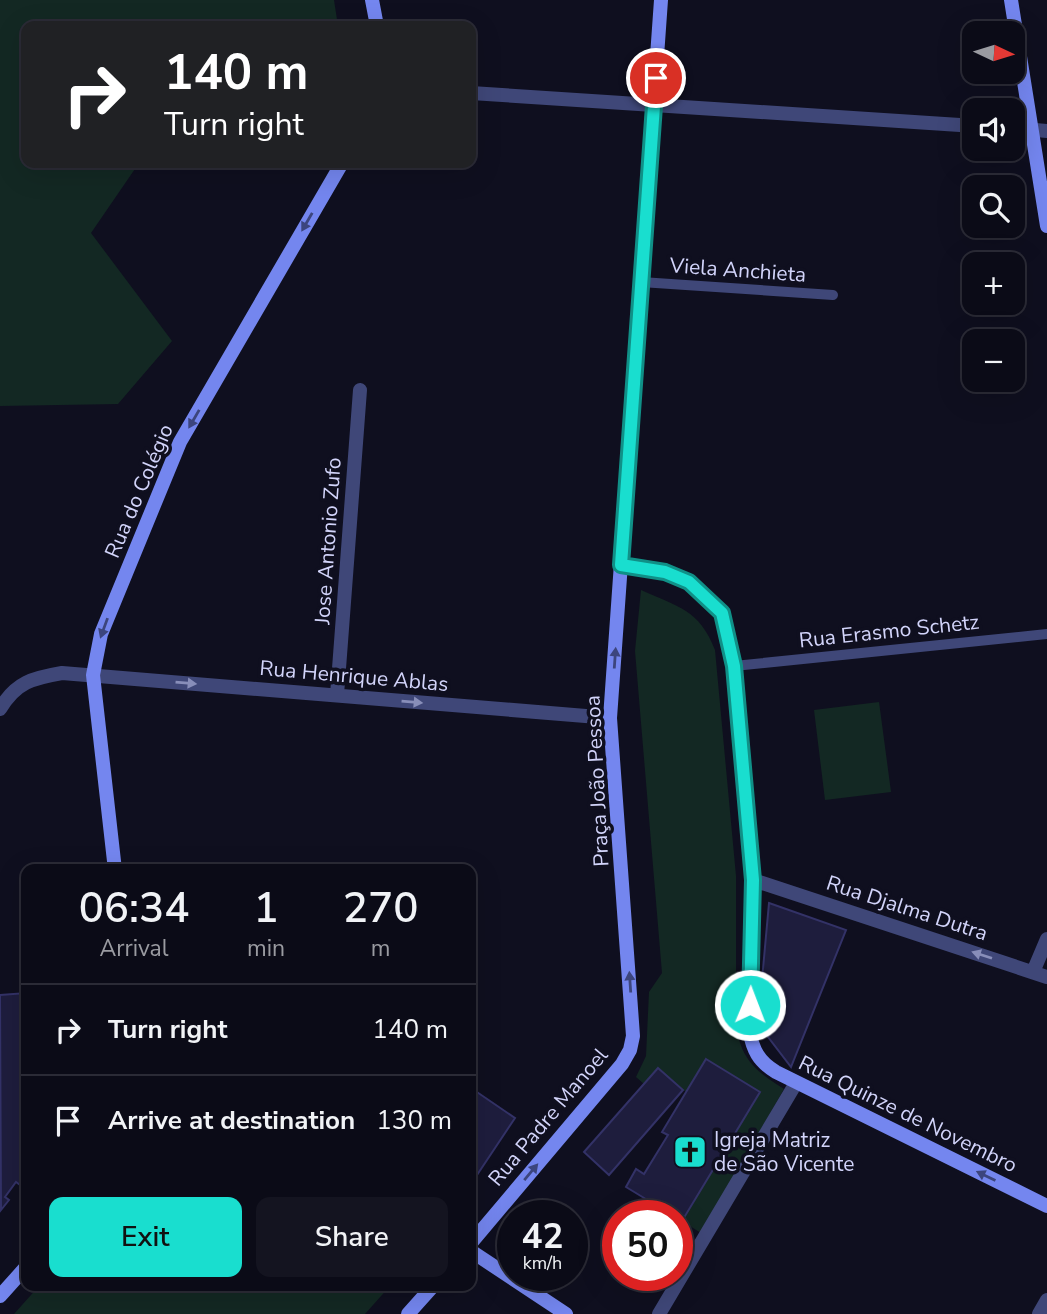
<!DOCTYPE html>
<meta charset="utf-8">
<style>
body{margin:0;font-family:"Nunito Sans",sans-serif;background:#141420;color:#f1f3f6;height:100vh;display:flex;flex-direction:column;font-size:26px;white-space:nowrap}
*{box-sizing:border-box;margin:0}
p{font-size:23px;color:#9a9ba1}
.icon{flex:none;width:38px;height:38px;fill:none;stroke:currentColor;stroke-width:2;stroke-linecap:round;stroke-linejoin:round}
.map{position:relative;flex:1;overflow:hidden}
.sheet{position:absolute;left:21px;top:864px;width:455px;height:427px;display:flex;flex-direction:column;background:#0b0b17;border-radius:14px;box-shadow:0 7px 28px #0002,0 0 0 2px #2b2b36}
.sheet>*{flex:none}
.banner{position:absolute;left:21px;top:21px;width:455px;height:147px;border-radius:14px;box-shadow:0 7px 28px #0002,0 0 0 2px #2b2b36;background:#202124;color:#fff;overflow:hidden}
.needle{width:46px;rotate:94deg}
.controls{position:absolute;left:962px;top:21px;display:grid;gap:14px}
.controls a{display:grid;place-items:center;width:63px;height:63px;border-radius:14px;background:#0b0b17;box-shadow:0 7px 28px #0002,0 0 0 2px #2b2b36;font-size:35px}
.speed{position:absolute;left:497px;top:1200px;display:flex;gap:14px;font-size:35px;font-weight:700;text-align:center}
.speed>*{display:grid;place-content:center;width:91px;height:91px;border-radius:50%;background:#0b0b17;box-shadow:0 7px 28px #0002,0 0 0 2px #2b2b36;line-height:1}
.speed small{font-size:18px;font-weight:400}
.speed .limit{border:10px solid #d22;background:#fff;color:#111}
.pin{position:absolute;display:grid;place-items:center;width:60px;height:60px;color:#fff;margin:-30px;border:4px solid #fff;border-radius:50%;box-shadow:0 2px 7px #0007}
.me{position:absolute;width:77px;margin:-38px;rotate:1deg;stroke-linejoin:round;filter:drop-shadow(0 0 5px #0008)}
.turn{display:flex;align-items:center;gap:24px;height:147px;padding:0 28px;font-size:32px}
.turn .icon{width:91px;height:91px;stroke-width:2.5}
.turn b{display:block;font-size:49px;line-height:60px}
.eta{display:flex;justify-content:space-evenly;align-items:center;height:119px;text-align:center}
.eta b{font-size:42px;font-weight:600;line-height:49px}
.primary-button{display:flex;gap:14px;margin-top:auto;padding:14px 28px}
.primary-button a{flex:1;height:80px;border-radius:14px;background:#19decf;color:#111;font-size:28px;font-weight:600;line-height:80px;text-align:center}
.primary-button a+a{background:#141420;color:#f1f3f6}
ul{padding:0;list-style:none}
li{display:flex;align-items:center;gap:21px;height:91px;padding:0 28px;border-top:2px solid #2b2b36}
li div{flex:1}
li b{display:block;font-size:26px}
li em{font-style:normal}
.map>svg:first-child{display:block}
.green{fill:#132823}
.building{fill:#1e1d3d;stroke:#333267;stroke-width:2}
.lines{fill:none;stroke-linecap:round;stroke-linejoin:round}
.lane{stroke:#3f4778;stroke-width:10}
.street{stroke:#3f4778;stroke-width:14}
.secondary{stroke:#7486ef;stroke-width:14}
.oneway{fill:#3c457d}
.oneway2{fill:#888eb9}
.route-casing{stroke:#109087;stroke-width:18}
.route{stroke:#19decf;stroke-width:12}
.labels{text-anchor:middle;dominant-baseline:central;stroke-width:7;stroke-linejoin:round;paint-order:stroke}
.street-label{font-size:21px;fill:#d2d4fa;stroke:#0f0f1f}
.poi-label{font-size:21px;fill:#d2d4fa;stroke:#0f0f1f;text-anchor:start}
</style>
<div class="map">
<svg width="1047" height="1314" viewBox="0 0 1047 1314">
<rect width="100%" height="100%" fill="#0f0f1f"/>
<path class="green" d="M0,0H334L338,26H26V163H139L91,233L172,341L118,404L0,406Z
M641,590C678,607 699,609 715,650L736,876V1025C741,1059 755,1071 784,1089L701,1233L682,1221L760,1092L706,1059L686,1092L658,1068L644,1084L636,1077L646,1056L649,992L662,973L635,651Z
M879,702L891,792L825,800L814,710Z
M39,1286H390L365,1314H14Z"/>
<path class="building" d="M769,903L846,930L791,1067L758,1024Z
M26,993V1178L20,1185L16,1182L5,1197L9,1200L1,1210L0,995Z
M706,1059L760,1092L682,1221L626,1187L636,1169L644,1174L668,1135L662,1132Z
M658,1068L683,1090L609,1175L584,1152Z
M471,1088L515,1118L471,1184Z"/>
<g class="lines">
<path class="lane" d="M641,282L833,295
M734,666L1047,634"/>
<path class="street" d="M471,93L975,126
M1013,128L1047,131
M337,695L360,390
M0,709C16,682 33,678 62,673L610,718
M753,880L1047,977
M1033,972L1047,939
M659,1314L796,1083
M1039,1314L1047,1300"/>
<path class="secondary" d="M372,0L377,26
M1011,0L1047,226
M621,564L665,572L689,582L722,613L734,666L753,880L749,1030C753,1050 758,1061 776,1072L1047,1206
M115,870L93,675L101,634L180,442L342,163
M471,1243L622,1064L630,1050L633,1036L610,718L661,0
M471,1251L566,1314
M0,1296L26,1267
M408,1314L433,1286"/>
</g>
<defs><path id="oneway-solid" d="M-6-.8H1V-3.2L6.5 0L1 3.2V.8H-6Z" transform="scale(1.75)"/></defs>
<g class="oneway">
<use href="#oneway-solid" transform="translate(307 222) rotate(120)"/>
<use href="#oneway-solid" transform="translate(194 419) rotate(120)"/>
<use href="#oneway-solid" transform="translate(104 628) rotate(110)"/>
<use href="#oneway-solid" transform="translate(615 658) rotate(-86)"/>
<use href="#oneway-solid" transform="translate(630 982) rotate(-94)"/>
<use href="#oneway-solid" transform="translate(531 1172) rotate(-50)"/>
<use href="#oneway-solid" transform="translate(986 1176) rotate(-154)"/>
</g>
<g class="oneway2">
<use href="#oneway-solid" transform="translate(186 683) rotate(5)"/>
<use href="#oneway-solid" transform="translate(412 702) rotate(5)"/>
<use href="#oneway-solid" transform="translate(982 955) rotate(-162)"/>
</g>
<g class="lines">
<defs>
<path id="route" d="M656,78L621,565L665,572L689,582L722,613L734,666L753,880L750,1005"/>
</defs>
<use href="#route" class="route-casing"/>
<use href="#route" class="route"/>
</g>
<defs>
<symbol id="church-square" viewBox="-11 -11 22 22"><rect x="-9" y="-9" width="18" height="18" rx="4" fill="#19decf" stroke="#0f0f1f"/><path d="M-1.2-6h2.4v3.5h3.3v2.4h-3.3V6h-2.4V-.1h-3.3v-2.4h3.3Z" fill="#111"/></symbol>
</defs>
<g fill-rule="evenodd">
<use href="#church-square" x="671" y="1133" width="38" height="38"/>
</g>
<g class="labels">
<g class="street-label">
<text transform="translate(738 270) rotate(4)">Viela Anchieta</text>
<text transform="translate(139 491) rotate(-67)">Rua do Colégio</text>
<text transform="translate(328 541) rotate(-86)">Jose Antonio Zufo</text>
<text transform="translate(889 631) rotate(-6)">Rua Erasmo Schetz</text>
<text transform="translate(354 676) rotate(5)">Rua Henrique Ablas</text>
<text transform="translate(597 781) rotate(-93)">Praça João Pessoa</text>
<text transform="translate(907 908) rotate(18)">Rua Djalma Dutra</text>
<text transform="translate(908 1114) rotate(26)">Rua Quinze de Novembro</text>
<text transform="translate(548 1117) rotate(-50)">Rua Padre Manoel</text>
</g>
<g class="poi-label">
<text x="714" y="1140">Igreja Matriz<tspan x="714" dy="24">de São Vicente</tspan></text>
</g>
</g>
</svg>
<div class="controls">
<a><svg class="needle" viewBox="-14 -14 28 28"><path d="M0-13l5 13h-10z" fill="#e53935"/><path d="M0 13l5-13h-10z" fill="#9a9ba1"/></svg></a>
<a><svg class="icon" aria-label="sound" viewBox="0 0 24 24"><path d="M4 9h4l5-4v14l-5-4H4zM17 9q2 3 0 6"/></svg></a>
<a><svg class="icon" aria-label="search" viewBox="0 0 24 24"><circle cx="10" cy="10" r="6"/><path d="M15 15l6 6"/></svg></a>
<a>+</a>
<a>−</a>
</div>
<div class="speed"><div>42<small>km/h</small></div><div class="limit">50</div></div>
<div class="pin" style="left:656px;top:78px;background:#d93025"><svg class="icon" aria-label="arrive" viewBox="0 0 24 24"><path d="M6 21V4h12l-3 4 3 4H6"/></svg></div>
<svg class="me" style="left:750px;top:1005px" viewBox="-20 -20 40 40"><circle r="17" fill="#19decf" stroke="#fff" stroke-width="3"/><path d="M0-11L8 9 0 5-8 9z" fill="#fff"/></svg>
<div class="banner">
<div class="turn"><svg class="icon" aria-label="right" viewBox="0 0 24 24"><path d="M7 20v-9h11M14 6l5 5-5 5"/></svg><div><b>140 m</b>Turn right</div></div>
</div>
<section class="sheet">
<div class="eta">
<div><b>06:34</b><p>Arrival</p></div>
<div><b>1</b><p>min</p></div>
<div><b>270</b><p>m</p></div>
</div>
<ul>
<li><svg class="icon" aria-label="right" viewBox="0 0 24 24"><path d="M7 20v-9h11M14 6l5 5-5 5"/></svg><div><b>Turn right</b></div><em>140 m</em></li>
<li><svg class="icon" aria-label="arrive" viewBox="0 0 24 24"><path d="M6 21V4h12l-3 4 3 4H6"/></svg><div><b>Arrive at destination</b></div><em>130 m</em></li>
</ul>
<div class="primary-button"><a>Exit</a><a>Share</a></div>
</section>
</div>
